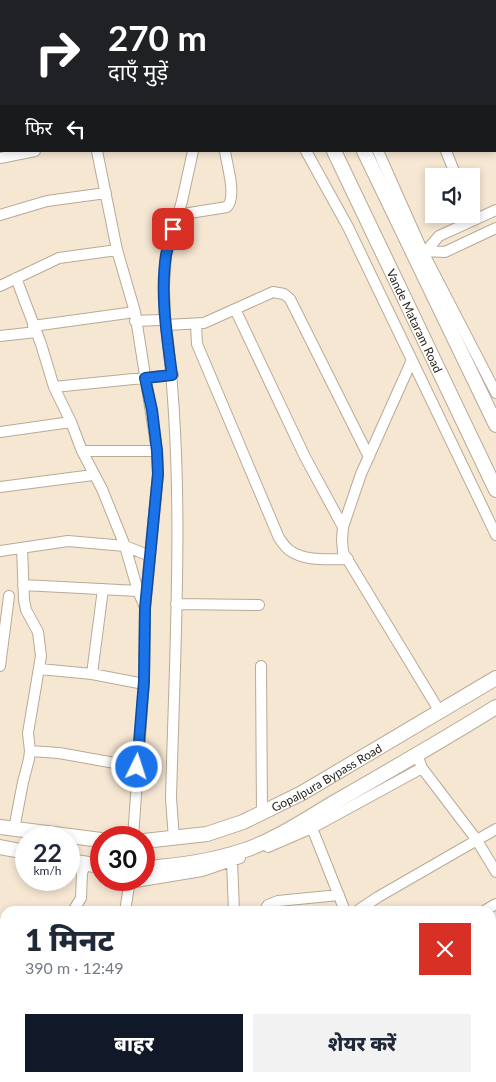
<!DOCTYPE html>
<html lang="hi">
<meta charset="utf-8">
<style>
body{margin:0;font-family:Lato,"Noto Sans Devanagari",sans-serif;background:#f2f2f3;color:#1f2937;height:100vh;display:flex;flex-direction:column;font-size:19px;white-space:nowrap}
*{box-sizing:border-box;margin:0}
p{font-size:16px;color:#747a83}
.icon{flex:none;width:28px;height:28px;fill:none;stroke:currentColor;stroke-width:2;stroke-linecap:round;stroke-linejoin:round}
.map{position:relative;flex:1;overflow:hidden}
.side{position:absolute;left:0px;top:906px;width:496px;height:176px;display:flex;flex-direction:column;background:#fff;border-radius:15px 15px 0 0;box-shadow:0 2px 8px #0003}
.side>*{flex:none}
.guide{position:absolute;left:0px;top:0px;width:496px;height:152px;box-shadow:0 2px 8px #0003;background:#202124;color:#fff;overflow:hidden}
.controls{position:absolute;left:425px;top:168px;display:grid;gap:10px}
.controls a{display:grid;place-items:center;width:55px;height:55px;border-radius:0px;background:#fff;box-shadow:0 2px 8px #0003;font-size:25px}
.speed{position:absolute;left:15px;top:826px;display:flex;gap:10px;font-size:25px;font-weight:700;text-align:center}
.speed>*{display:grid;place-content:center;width:65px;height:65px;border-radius:50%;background:#fff;box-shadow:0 2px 8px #0003;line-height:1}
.speed small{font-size:12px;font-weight:400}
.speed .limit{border:8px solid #d22;background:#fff;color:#111}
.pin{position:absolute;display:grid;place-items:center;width:42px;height:42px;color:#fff;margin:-21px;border-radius:10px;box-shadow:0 2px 8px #0006}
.me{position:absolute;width:55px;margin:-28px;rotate:4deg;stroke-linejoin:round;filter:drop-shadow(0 0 4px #0008)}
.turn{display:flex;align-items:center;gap:18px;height:105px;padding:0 25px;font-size:22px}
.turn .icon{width:65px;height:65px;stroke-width:2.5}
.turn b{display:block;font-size:35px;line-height:42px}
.then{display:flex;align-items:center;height:48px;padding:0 25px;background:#0003;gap:10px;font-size:19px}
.round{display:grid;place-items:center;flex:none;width:52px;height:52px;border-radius:0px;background:#f2f2f3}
.overview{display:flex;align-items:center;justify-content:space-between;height:85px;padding:0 25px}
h1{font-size:30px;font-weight:800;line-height:38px}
.button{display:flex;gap:10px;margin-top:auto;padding:10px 25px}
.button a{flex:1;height:58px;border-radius:0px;background:#111827;color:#fff;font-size:20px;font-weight:800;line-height:58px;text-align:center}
.button a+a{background:#f2f2f3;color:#1f2937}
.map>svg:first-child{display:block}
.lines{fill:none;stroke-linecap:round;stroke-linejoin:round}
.street-casing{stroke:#b8aa96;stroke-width:12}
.secondary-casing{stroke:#b8aa96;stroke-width:16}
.street{stroke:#fff;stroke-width:10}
.secondary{stroke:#fff;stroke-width:14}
.route-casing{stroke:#114b97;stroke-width:12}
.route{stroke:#1a73e8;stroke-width:9}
.labels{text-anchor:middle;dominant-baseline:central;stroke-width:5;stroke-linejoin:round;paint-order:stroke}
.street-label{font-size:12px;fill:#221d15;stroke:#fff}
</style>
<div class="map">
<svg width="496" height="1082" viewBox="0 0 496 1082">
<rect width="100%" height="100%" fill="#f6e7d3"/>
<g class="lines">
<defs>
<path id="street" d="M309,0L310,1
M61,1L62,0
M136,1L137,0
M203,1V0
M422,1L423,0
M0,21L1,28
M97,151L117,250L135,312L157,451L158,474L145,608L144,681L133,838
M306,151L348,227L496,535
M378,151L423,252L496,393
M446,151L456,176
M0,158L35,151
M0,215L47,201L106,193
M177,215L227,207C237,196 227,166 225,151
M426,251L445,252L496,228
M418,255L426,251L439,236L496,210
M16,278L41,344L54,387L71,422L82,451L102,489L125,546L138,591L145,607
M0,286L59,258L117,250
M235,309L305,457L343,527
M165,318C186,477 175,639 171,798L174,839
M135,321L159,320L165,318L164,286L166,255L182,201L193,151
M196,324L197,344L279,538C282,542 285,547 289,550C305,562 329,559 348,559
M166,325L204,323L273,292L284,294L290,299L369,457
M33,326L135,312
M0,336L36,332
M412,360L361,474L343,527L342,540L343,552L440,712
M54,387L173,375
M0,432L71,422
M82,451H157
M0,487L93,475
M0,551L68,541L125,546L150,556
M23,585L138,591
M176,604L259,605
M0,666L9,596
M261,666L262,813
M40,669L92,674L144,684
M92,674L103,589
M30,751L59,753L137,767
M417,755L422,768L476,839L496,872
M312,828L345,911
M14,829L23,782L29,759L30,751L28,733L41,656L38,632L26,610L24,600L22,548
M268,847L312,828L422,768
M232,861L234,911
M129,883L202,871L240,858
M73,911L81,898L82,873L85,865
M125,911L130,880
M264,911L268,905L278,901L339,895
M357,911L378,897L496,829
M484,911L496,904
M0,923H5
M491,989L496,991
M0,997L5,989
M19,1082L22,1078
M108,1082V1078
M161,1082V1078
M216,1082L217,1078
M289,1082L313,1080
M377,1082L379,1078
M439,1082L441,1078"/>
<g id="secondary">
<path d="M263,0L266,1"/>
<path d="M291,0L292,1"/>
<path id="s1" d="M334,151L496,490"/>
<path d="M364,151L496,425"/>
<path d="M0,827L101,840"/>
<path id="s2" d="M144,841L207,834L243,822L302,793L496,678"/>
<path d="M0,847L26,852"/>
<path d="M69,861L101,866"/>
<path d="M144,868C178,866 212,861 245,850C277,839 306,819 335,802C389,771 443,740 496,707"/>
</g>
</defs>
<use href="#street" class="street-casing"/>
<use href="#secondary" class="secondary-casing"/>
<use href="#street" class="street"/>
<use href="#secondary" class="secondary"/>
</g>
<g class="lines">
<defs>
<path id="route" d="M137,767L144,681L145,608L158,474L157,451L152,410L145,378L172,375C167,336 160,295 166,255C168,246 171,237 173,229"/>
</defs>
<use href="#route" class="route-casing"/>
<use href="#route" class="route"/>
</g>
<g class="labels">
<g class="street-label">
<text stroke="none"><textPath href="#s1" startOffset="188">Vande Mataram Road</textPath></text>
<text stroke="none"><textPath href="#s2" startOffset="196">Gopalpura Bypass Road</textPath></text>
</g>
</g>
</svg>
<div class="controls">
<a><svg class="icon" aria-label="sound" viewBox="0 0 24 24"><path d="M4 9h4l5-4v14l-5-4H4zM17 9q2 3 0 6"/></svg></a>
</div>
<div class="speed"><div>22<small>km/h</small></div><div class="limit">30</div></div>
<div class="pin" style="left:173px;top:229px;background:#d93025"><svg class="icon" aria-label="arrive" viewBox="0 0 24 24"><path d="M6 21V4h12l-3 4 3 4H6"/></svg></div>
<svg class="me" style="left:137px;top:767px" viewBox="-20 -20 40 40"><circle r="17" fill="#1a73e8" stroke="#fff" stroke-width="3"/><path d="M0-11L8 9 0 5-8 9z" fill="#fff"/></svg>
<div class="guide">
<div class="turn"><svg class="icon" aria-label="right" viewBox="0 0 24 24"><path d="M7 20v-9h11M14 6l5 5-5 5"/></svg><div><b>270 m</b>दाएँ मुड़ें</div></div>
<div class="then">फिर<svg class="icon" aria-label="left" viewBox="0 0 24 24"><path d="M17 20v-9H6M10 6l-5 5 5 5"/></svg></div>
</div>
<section class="side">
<div class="overview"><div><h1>1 मिनट</h1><p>390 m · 12:49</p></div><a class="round" style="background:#d93025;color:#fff"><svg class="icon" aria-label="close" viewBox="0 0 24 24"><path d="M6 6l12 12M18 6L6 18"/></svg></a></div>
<div class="button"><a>बाहर</a><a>शेयर करें</a></div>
</section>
</div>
